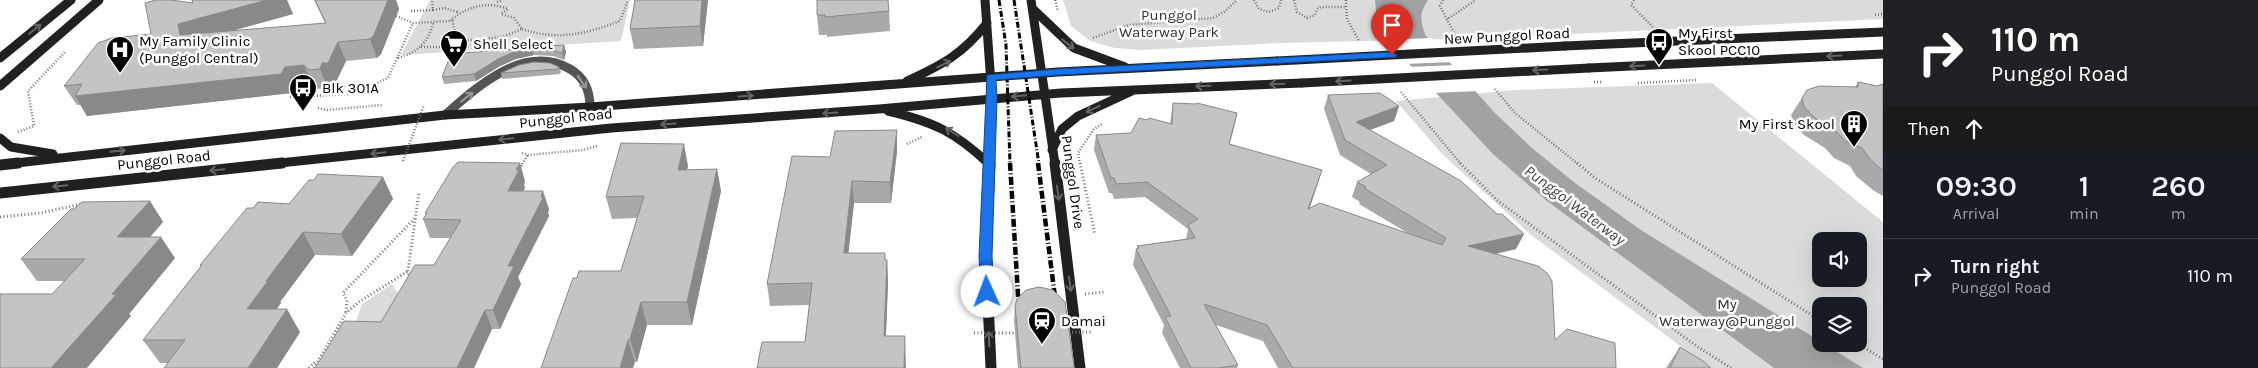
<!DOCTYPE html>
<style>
body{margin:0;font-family:Karla,sans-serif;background:#242831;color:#f1f3f6;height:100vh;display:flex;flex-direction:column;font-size:19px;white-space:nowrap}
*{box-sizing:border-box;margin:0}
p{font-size:16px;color:#9ea1a6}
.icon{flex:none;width:28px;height:28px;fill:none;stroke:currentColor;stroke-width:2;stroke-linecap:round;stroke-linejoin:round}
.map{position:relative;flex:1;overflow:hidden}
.drawer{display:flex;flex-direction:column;background:#171b24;width:375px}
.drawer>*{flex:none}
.hud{background:#202124;color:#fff;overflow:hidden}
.controls{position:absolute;left:1812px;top:232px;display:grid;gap:10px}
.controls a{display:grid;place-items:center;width:55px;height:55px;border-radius:10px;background:#171b24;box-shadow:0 5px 20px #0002;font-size:25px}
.pin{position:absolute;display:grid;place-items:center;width:42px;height:42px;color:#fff;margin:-51px -21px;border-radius:50% 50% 50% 0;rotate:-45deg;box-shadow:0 0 5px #0007}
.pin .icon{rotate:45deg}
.me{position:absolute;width:55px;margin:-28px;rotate:358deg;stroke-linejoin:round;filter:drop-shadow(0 0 4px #0008)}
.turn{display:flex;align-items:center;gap:18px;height:105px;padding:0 25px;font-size:22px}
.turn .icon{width:65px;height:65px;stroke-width:2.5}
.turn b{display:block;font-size:35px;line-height:42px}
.then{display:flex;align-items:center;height:48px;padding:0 25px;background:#0003;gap:10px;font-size:19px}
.eta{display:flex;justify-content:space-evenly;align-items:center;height:85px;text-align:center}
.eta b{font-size:30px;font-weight:600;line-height:35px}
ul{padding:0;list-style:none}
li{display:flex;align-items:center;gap:15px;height:75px;padding:0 25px;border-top:1px solid #363941}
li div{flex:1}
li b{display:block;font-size:19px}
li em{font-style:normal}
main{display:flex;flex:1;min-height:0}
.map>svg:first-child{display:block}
.green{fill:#dbdbdb;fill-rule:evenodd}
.water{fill:#a2a2a2}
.pier{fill:#fff}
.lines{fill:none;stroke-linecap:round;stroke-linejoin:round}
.path-far1{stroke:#767676;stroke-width:2.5;stroke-dasharray:1 2;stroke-linecap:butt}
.path{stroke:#767676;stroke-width:3;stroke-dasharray:1 2.5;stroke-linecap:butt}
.lane{stroke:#545454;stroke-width:9}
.secondary-far1{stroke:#212121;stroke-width:9}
.secondary{stroke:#212121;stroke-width:11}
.rail-far1{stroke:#000;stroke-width:3;stroke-dasharray:6 2 1 2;stroke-linecap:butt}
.rail{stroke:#000;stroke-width:4.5;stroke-dasharray:8 2.5 1 2.5;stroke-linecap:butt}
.path-bridge-far1{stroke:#767676;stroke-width:2.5;stroke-dasharray:1 2;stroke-linecap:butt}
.path-bridge{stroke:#767676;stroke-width:3;stroke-dasharray:1 2.5;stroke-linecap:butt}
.secondary-bridge{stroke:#212121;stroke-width:9}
.wall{fill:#a9a9a9}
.shaded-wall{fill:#898989}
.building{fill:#c4c4c4;stroke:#898989}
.oneway{stroke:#646464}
.oneway2{stroke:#989898}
.route{fill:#1a73e8;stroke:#114b97}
.labels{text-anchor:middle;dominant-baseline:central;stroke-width:5;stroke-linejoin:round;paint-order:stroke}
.park-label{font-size:15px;fill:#323232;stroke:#fff}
.poi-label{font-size:15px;fill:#000;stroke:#fff;text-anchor:start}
.street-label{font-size:15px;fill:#000;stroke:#fff}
.water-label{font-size:16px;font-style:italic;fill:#434343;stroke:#fff}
</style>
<main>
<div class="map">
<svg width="1883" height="368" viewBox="0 0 1883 368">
<rect width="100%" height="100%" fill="#fff"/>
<path class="green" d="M430,0H630L621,41L401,55Z
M1063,0H1883V19L1488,38L1281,43L1141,50L1115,48L1090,41L1071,26Z
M1712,83L1883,222V368H1710L1530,234L1443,155L1396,101L1515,90ZM1821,241H1859V279H1821ZM1821,306H1859V344H1821Z
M392,284L408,309L387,333L352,332L362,304Z"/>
<path class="water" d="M1375,0H1428C1419,13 1420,22 1426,36L1495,113L1532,148L1575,183L1641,230L1863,368H1774L1547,201L1493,154L1383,36L1377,20Z"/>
<path class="pier" d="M1431,38L1453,62L1405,64L1383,40Z
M1456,65L1479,91L1432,93L1408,67Z"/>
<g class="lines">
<path class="path-far1" d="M1055,0L1058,11
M1254,0L1259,9L1269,12L1279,8L1281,0
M1294,0L1297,12L1307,18L1315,15L1317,9L1321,7H1345
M1346,0L1347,19L1359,41
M1443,0L1440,6L1457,38
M1634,0L1631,5L1653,27
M497,2L503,0
M433,10L445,8L457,12L456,14
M411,11L433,10L432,0
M1875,15L1883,14
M396,16L413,23L451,21L452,19
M1446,20L1476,0
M522,29C557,41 586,34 620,21L628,0
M1093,38L1129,25L1213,18L1224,12L1237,0
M421,47H448L468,40L502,37L522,29L514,18L501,14L508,9C488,1 469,6 452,19L455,32L466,40
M398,58C418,52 428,43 433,23
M1638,83L1696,80
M1495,89L1515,113L1578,164
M1401,92L1461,164
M290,97L352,94L388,78L413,23
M318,108L327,110L382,105
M18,132L34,126L28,91L65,52
M907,144L922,137
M522,153L528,155L583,150L597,146
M522,164L528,155
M1080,164L1078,153L1094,129L1102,124"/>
<path class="path" d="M1080,163L1095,235
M1460,163L1498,201L1698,347L1731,368
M1577,163L1595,178L1821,321
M519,169L523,163
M0,217L41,213L81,204
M410,278L408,271L419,192
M1085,294L1104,292
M346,312L347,300L343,293L415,218
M1858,344L1883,359
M309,368L316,361
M314,368L346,313L359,302L408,271"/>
<path class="lane" d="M445,115C477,87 524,43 570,69C584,77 590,91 590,107"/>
<path class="secondary-far1" d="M985,0L992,98L989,164
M1031,0L1055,164
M1034,10L1074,48L1125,67
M1565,46L1883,32
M0,58L71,0
M1589,68L1883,54
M907,81C942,65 963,54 987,23
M0,86L99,0
M888,111C934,122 955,132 989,164
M0,138L11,147L53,154
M1052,150L1062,129L1078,116L1132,91
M7,164L445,115L590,107L1058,72L1277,61
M270,164L611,128L879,109L1061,93L1302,83"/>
<path class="secondary" d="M990,163L986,256L991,368
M1055,163L1080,368
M0,165L18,163
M0,193L282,163"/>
<path class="rail-far1" d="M999,0L1006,45L1010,164
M1014,0L1039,164"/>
<path class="rail" d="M1010,163L1019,311
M1038,163L1056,305"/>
<path class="path-bridge-far1" d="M1594,82H1602
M403,161L424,105"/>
<path class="path-bridge" d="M1065,332H1092
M974,333H1018"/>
<path class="secondary-bridge" d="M1277,61L1565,46
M1302,83L1589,68"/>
</g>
<path class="wall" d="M192,0H287L293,14L231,31L325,23L314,0H396L399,9L381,54L377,58L346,61L336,82L331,83L328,88L318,89L313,84L294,87L291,93L87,116L81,105H77L64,86L151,34L193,3Z
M635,0H708L703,46L634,49L630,29Z
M889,11L890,31L827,37V35H819L817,15Z
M564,45L566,52L564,60L553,56L534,55L516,59L500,66L476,81L444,84L442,77L451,54Z
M559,67L561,72L560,74L502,79L501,73Z
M1858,82L1877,86L1883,84V196L1873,190L1856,176L1850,166L1834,158L1825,148L1804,135L1794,124L1791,115L1807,90L1855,87Z
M1328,95L1399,106L1394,121L1370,130L1516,249L1496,254L1555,340L1616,368H1278L1263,341L1216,325L1238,365L1237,368H1180L1162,333L1164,325L1133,265L1136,249H1137V246L1186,239L1188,229L1145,197L1114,199L1112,193H1109L1094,150L1096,135L1131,133L1147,120L1170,124L1173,103L1237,113L1229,145L1322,170L1309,209L1406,232L1359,204L1360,202L1352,197L1357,182L1371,174L1340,155L1324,109Z
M897,130V151L891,203H854L848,253L887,260L888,282L886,336L906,358L805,342L809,305L770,306L767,284L830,157Z
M688,166L687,170L717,169L721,191L692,325H647L637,362H635L577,278L621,271L637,218L612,219L606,197Z
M383,177L393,199L352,256L315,255L280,302L281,303L276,309L300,332L277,368H164L168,363H160L143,340L201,266L200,265L253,208L289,204Z
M525,181L524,185L525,188L523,191L549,209L548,213L549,216L518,277L521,284L500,329H492L474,368H315L381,322L434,265L451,238H430L423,219L426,215L425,213Z
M150,201L163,222L150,237L175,258L129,314L131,316L52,294L65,281H37L21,259Z
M1015,306L1073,368H1018L1014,321Z
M1680,347L1711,368H1666Z"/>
<path class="shaded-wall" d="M267,0H287L293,14L188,43L180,35L178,24Z
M388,0H396L399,9L381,54L377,58L370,39Z
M702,0H708L703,46L700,26Z
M338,42L346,61L336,82L331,83L328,88L320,69L322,63Z
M564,45L566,52L564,60L562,53Z
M532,49L534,55L516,59L500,66L476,81L474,74L498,59L514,52Z
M304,65L313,84L294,87L291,93L87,116L75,96Z
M1399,106L1394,121L1351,137L1356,122Z
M1237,113L1234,128L1225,160L1229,144Z
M897,130V151L891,203L890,182Z
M684,144L688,166L682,192L678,170Z
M520,163L525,181L524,185L525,188L514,209L508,191L516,170Z
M717,169L721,191L692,325L687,302Z
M1322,170L1317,186L1304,225L1308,209Z
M383,177L393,199L352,256L341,234Z
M852,181L854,203L846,275L844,253Z
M543,191L549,209L548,213L549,216L518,277L521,284L500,329L493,310L508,266Z
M150,201L163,222L131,259L117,237Z
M303,232L315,255L280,302L281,303L261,332L247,309L266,281Z
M1524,234L1516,249L1461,261L1468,246Z
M161,237L175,258L129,314L131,316L87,368H51L112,294Z
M887,260L888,282L885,358L884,336Z
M641,302L647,325L637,362L630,339Z
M287,309L300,332L277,368H248Z
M485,310L492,329L474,368H457Z
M905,336L906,368H904Z
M628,340L635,362L633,368H620Z"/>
<path class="building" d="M156,0H171L193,3L192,0H267L178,24L180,35L326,23L315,0H388L374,35L370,39L338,42L328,63H322L320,69L309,70L304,65L285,67L281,74L75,96L82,84L64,86L98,43L112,38L151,34L145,3Z
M635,0H702L700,26L630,29Z
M817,0H888L889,11L825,17V15H817Z
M564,45L562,53L552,50L532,49L514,52L498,59L474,74L442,77L451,54Z
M534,62L550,63L559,67L558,69L501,73L519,65Z
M1858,82L1877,86L1883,84V171L1869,158L1862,148L1845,141L1836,131L1815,118L1804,107L1802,98L1807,90L1819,86L1858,87Z
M1380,93L1399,106L1356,122L1461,181L1497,214H1502L1524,234L1468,246L1538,266L1547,273L1552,281L1555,340L1567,329L1615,343L1616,368H1293L1267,325L1204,304L1238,365L1218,368H1191L1165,317L1171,316L1136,249L1139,248L1137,246L1195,238L1188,225L1198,219L1147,182L1116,184L1114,178H1111L1096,135L1131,133L1139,118L1147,120L1149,118L1172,124L1173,103L1197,104V103L1237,113L1229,144L1322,170L1308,209L1320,203L1442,245L1446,238L1364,188L1366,187L1357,182L1387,165L1345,140L1328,95Z
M897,130L890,182L852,181L844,253H885V260H887L884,336H905L904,368H757L762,342H805L812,283L767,284L792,156L830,157L835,131Z
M621,143L684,144L678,170L717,169L687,302H641L630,339L628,340L620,368H541L573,278H577L579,271H621L644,196L606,197Z
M458,162L520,163L516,170H519L508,191H543L541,197L543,198L508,266H514L493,310H485L457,368H315L344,321L381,322L415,265H434L461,220L423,219L427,213H425L453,167Z
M318,174L383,177L341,234L303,232L266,281H268L247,309H287L248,368H164L185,340H143L202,265H200L247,208H253L258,202L289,204L309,180H314Z
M150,201L117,237H161L112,294L116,295L51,368H0V294H52L85,259H21L71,209H74L82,202Z
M1039,287L1053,290L1065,302L1074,366L1073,368H1021L1015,306L1017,299L1026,290Z
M1680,347L1703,361L1711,368H1670Z"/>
<defs><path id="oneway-shaft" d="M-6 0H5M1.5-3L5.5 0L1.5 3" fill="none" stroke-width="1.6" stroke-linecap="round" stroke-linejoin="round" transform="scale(1.25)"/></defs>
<g class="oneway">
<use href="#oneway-shaft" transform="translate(35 29) rotate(-39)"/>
<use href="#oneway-shaft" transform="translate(1068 44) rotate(38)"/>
<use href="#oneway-shaft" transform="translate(1834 56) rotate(177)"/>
<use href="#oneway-shaft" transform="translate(944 64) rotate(-26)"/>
<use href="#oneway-shaft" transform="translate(1637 66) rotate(177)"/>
<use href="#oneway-shaft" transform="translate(1540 70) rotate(177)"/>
<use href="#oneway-shaft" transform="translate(1343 81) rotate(177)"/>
<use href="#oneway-shaft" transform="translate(1277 84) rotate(178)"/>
<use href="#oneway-shaft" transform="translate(1203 86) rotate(178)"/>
<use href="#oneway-shaft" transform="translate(746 96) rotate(-4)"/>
<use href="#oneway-shaft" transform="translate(1019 96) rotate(175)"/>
<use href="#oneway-shaft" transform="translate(1093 109) rotate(155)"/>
<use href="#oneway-shaft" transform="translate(830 113) rotate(176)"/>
<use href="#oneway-shaft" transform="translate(668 124) rotate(176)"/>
<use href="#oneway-shaft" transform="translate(952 132) rotate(-148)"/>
<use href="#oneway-shaft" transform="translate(506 139) rotate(174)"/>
<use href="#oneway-shaft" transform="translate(118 151) rotate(-6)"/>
<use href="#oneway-shaft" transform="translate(378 153) rotate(174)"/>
<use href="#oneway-shaft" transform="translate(217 170) rotate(174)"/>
<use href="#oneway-shaft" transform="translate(60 186) rotate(174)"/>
<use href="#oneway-shaft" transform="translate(1058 193) rotate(82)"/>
<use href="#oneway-shaft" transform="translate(1070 284) rotate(82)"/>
<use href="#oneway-shaft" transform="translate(989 339) rotate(-93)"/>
</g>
<g class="oneway2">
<use href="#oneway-shaft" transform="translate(582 82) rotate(55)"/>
<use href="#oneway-shaft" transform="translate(467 97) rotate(-38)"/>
</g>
<path class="route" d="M1392,52L1397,55L1396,57L1058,75L996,80L997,98L992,256L994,292L987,297L983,295L981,292L979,256L987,75L1058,69Z"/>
<defs>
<symbol id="bus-pin" viewBox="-11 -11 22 30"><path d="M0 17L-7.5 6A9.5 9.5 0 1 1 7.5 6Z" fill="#000" stroke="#fff"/><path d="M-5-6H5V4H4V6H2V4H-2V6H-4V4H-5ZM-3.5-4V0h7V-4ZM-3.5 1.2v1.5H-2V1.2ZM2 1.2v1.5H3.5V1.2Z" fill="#fff"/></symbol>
<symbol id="supermarket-pin" viewBox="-11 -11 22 30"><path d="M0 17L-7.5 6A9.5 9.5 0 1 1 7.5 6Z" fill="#000" stroke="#fff"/><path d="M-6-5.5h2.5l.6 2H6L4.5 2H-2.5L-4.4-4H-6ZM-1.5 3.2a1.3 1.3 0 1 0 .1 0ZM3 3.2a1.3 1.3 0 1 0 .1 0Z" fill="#fff"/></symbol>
<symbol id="hospital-pin" viewBox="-11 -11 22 30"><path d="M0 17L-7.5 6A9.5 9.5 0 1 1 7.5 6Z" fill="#000" stroke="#fff"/><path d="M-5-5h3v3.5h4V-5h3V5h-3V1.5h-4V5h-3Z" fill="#fff"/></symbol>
<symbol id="building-pin" viewBox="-11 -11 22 30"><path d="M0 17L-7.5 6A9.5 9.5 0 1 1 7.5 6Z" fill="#000" stroke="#fff"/><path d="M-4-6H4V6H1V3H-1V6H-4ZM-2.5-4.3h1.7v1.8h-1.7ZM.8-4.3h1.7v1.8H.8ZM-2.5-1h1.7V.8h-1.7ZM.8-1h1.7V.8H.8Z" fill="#fff"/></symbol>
<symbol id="station-pin" viewBox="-11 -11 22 30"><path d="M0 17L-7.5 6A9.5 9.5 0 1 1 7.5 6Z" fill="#000" stroke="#fff"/><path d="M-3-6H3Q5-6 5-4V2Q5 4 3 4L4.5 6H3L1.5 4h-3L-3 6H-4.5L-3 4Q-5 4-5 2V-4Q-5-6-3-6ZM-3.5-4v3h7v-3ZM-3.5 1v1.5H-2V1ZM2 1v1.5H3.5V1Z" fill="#fff"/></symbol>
</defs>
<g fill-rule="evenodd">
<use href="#bus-pin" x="1643" y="26" width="32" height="43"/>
<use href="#supermarket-pin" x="438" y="28" width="32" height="43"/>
<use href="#hospital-pin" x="104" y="34" width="32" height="43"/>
<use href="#bus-pin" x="287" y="72" width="32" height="43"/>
<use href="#building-pin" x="1838" y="108" width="32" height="43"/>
<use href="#station-pin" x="1026" y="305" width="32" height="43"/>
</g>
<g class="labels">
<g class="park-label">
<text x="1169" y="15">Punggol<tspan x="1169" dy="17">Waterway Park</tspan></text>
<text x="1727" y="304">My<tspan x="1727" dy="17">Waterway@Punggol</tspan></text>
</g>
<g class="poi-label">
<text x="1678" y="33">My First<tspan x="1678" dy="17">Skool PCC10</tspan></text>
<text x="139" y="41">My Family Clinic<tspan x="139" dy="17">(Punggol Central)</tspan></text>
<text x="473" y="44">Shell Select</text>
<text x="322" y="88">Blk 301A</text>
<text x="1835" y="124" text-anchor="end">My First Skool</text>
<text x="1061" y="321">Damai</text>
</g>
<g class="street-label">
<text transform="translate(1507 36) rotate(-3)">New Punggol Road</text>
<text transform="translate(566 118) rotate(-6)">Punggol Road</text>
<text transform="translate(164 160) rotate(-6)">Punggol Road</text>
<text transform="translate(1073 182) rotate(82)">Punggol Drive</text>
</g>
<g class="water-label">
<text transform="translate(1575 205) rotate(37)">Punggol Waterway</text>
</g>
</g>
</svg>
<div class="controls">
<a><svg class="icon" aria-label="sound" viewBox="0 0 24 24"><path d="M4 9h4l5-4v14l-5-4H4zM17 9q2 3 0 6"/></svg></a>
<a><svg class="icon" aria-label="layers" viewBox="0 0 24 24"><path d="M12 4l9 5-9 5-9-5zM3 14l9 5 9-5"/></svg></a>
</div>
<div class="pin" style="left:1392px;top:55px;background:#d93025"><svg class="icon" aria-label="arrive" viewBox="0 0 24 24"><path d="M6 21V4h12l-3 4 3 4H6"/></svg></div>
<svg class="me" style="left:987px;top:292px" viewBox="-20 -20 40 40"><circle r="19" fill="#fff"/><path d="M0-13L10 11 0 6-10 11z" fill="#1a73e8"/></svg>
</div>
<section class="drawer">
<div class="hud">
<div class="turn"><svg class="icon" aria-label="right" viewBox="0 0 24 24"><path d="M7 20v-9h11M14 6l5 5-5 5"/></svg><div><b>110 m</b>Punggol Road</div></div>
<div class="then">Then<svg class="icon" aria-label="ahead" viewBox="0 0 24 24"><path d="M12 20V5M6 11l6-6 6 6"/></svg></div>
</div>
<div class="eta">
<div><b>09:30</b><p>Arrival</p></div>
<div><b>1</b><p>min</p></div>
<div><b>260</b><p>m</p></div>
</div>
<ul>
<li><svg class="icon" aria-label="right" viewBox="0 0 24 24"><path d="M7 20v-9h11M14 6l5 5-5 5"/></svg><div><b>Turn right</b><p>Punggol Road</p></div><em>110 m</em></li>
</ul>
</section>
</main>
